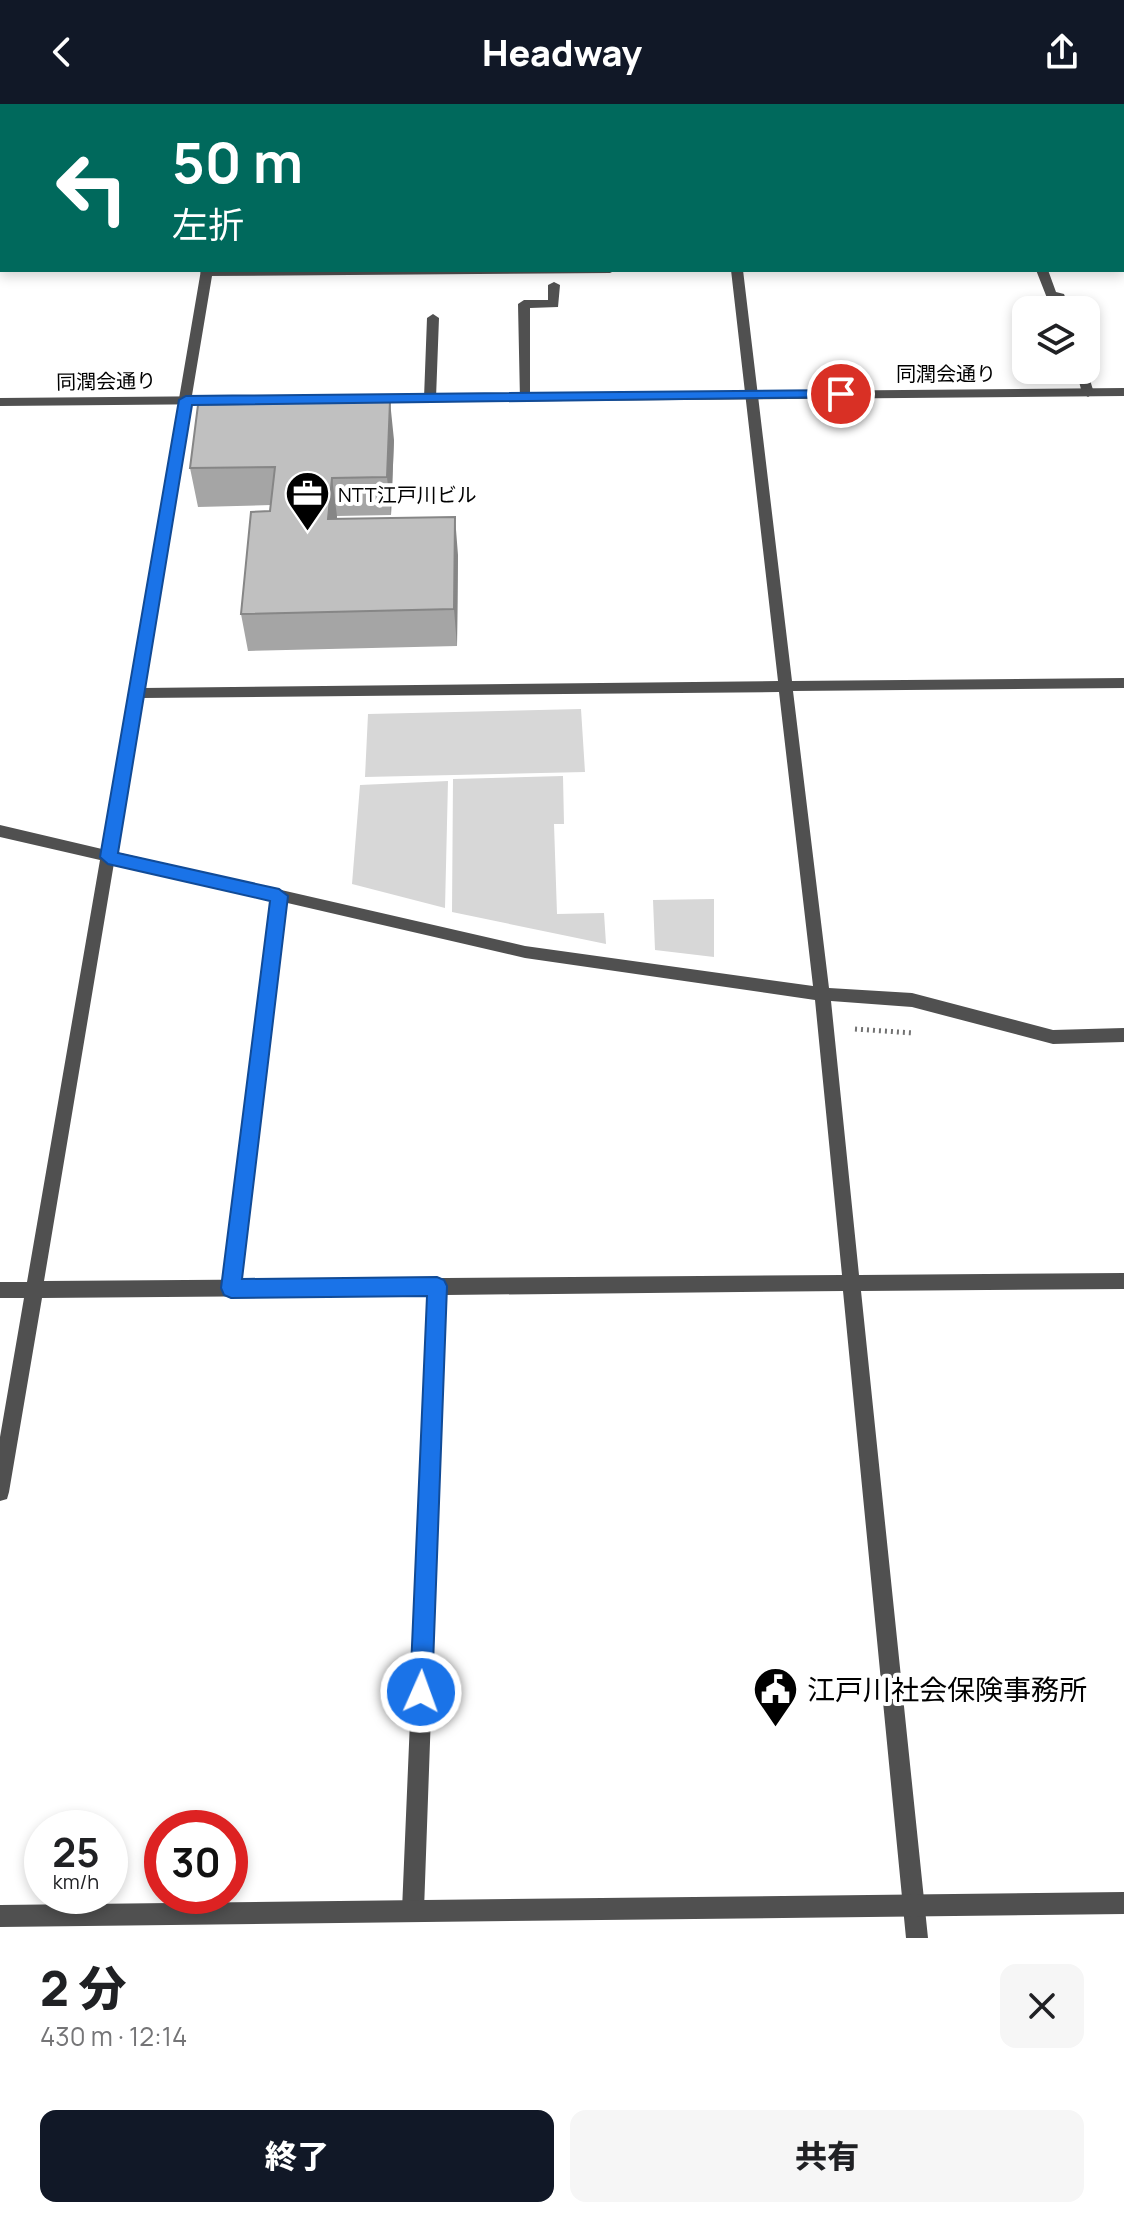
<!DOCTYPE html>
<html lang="ja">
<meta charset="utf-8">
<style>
body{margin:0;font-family:Manrope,"Noto Sans JP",sans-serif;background:#f6f6f6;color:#202124;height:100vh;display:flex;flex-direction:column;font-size:30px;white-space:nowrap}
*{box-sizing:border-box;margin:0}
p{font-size:26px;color:#757577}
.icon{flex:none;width:44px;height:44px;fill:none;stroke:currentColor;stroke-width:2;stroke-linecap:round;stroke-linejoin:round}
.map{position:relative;height:1834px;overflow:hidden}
.drawer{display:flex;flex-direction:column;background:#fff;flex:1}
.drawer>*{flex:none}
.banner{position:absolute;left:0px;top:0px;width:1124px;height:168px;box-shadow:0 4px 12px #0003;background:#00695c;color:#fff;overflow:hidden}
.controls{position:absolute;left:1012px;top:192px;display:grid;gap:16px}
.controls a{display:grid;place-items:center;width:88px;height:88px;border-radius:16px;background:#fff;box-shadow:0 4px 12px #0003;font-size:40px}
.speed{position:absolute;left:24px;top:1706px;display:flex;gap:16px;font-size:40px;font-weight:700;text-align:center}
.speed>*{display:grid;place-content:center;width:104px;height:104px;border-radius:50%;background:#fff;box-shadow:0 4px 12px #0003;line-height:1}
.speed small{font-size:20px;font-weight:400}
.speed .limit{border:12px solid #d22;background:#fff;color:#111}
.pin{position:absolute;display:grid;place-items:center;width:68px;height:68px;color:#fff;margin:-34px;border:4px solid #fff;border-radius:50%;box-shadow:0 2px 8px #0007}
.me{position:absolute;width:88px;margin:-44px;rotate:2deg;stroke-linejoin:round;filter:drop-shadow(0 0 6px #0008)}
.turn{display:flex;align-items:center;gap:28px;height:168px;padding:0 40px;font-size:36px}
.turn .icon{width:104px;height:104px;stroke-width:2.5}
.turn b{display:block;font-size:56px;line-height:68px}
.round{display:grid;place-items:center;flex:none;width:84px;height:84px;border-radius:16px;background:#f6f6f6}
.overview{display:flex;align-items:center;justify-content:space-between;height:136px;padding:0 40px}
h1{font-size:48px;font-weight:800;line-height:60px}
.button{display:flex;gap:16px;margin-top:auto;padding:16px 40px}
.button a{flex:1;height:92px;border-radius:16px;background:#111827;color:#fff;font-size:32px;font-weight:800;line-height:92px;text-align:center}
.button a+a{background:#f6f6f6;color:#202124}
header{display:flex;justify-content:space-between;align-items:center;height:104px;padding:0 40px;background:#111827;color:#fff;font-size:36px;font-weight:800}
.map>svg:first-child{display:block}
.green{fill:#d7d7d7}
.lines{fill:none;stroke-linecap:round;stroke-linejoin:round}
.path{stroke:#727272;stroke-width:5;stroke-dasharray:2 4;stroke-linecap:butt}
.service{fill:#505050;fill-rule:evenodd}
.minor{fill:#505050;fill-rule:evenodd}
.tertiary{fill:#505050;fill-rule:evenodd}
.wall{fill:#a5a5a5}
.shaded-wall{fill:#868686}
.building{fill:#c0c0c0;stroke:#868686;stroke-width:2}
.route{fill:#1a73e8;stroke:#114b97;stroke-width:2}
.labels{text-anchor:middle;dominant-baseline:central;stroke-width:8;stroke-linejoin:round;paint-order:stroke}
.far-street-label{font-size:20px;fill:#000;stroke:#fff}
.far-poi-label{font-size:20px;fill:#000;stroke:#fff;text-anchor:start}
.near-poi-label{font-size:28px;fill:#000;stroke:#fff;text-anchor:start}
</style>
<header><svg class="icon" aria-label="back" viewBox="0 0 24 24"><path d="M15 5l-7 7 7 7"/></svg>Headway<svg class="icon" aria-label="share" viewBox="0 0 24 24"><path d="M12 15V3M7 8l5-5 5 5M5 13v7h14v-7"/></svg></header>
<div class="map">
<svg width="1124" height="1834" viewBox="0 0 1124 1834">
<rect width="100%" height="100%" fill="#fff"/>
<path class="green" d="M581,605L585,668L365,673L368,610Z
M563,672L564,720H554L557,810L604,809L606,840L452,808L453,675Z
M448,677L445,804L352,780L360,681Z
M714,795V853L655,846L653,796Z"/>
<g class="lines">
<path class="path" d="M855,925L913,929"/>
<path class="service" d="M610,0H620V2H610Z
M1081,0H1091L1092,2H1082Z
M1122,125H1124V137H1122Z
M204,166H616L610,169L206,172L200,169Z
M1036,166H1048L1056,188L1064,190L1070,206H1058L1055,196L1047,194Z
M554,178L560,181L558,203L530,204V293L524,297L520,296L518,200L524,196H548V181Z
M433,210L439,214L436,294L430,298L424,294L427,214Z
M1086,263L1094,289L1088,293L1082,289L1076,266H1086Z
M279,786L287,792L240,1184L237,1190L231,1192L225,1190L222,1184L271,792Z"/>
<path class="minor" d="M229,0H239V2H229Z
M712,0H722V2H712Z
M1122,57H1124V63H1122Z
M0,66H2V72H0Z
M201,166H213L143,584L778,577L731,166H743L792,577L1124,574V584L793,587L829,884L912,889L1053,926L1124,924V938L1053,940L912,903L831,897L859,1171L1124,1169V1185L861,1187L928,1834H906L843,1187L446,1191L424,1806L421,1814L413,1817L405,1814L402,1806L428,1191L42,1194L9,1388L7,1395L0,1397V1333L24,1194H0V1178H27L100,756L0,733V721L102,745ZM779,588L813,882L525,842L116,748L142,594ZM114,759L525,854L815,896L842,1171L44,1177Z"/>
<path class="tertiary" d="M1124,284V292L0,302V294Z
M1124,1788V1810L0,1823V1801Z"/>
</g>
<path class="wall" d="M394,336L391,411L337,412V415L458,451L457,542L248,547L241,510L270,407L271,401L198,403L190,364Z"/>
<path class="shaded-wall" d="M390,297L394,336L391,411L387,373Z
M332,374L337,412L334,454L328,415Z
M455,413L458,451L457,542L454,505Z"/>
<path class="building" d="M390,297L387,373L332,374L328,415L455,413L454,505L241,510L251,408L270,407L275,363L190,364L198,301Z"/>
<path class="route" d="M841,286L848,290L846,293L192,301L118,749L279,785L288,792L242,1175L437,1173L444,1176L447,1182L432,1588L429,1596L421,1599L413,1596L410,1588L427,1192L231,1194L224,1191L221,1184L270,797L108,760L100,753L179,296L186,292Z"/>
<defs>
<symbol id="office-pin" viewBox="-11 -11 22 30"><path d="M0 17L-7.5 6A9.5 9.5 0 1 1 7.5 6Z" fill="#000" stroke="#fff"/><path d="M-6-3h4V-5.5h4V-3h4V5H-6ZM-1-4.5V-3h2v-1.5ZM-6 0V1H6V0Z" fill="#fff"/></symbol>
<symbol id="civic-pin" viewBox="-11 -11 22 30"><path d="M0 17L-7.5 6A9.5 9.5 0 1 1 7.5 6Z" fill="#000" stroke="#fff"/><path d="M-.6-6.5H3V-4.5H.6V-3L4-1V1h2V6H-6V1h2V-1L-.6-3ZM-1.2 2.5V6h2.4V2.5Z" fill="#fff"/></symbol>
</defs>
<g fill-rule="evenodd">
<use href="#office-pin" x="282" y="364" width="51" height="69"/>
<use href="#civic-pin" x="750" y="1560" width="51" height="69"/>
</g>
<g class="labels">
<g class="far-street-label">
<text x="946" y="269">同潤会通り</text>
<text transform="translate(106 277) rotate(-1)">同潤会通り</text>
</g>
<g class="far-poi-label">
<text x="338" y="390">NTT江戸川ビル</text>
</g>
<g class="near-poi-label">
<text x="807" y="1585">江戸川社会保険事務所</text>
</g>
</g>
</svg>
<div class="controls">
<a><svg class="icon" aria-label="layers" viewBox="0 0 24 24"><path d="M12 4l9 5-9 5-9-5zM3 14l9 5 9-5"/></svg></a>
</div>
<div class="speed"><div>25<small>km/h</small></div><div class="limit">30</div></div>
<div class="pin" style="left:841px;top:290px;background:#d93025"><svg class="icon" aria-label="arrive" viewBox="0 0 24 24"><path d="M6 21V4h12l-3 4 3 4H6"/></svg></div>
<svg class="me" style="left:421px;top:1588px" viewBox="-20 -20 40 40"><circle r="17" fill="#1a73e8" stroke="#fff" stroke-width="3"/><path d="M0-11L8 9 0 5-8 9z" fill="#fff"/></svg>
<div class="banner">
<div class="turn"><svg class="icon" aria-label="left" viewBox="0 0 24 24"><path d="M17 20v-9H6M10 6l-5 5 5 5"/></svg><div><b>50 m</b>左折</div></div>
</div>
</div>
<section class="drawer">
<div class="overview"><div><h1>2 分</h1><p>430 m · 12:14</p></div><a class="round"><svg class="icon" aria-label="close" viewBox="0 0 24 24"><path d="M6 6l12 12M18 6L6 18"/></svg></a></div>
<div class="button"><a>終了</a><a>共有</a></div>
</section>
